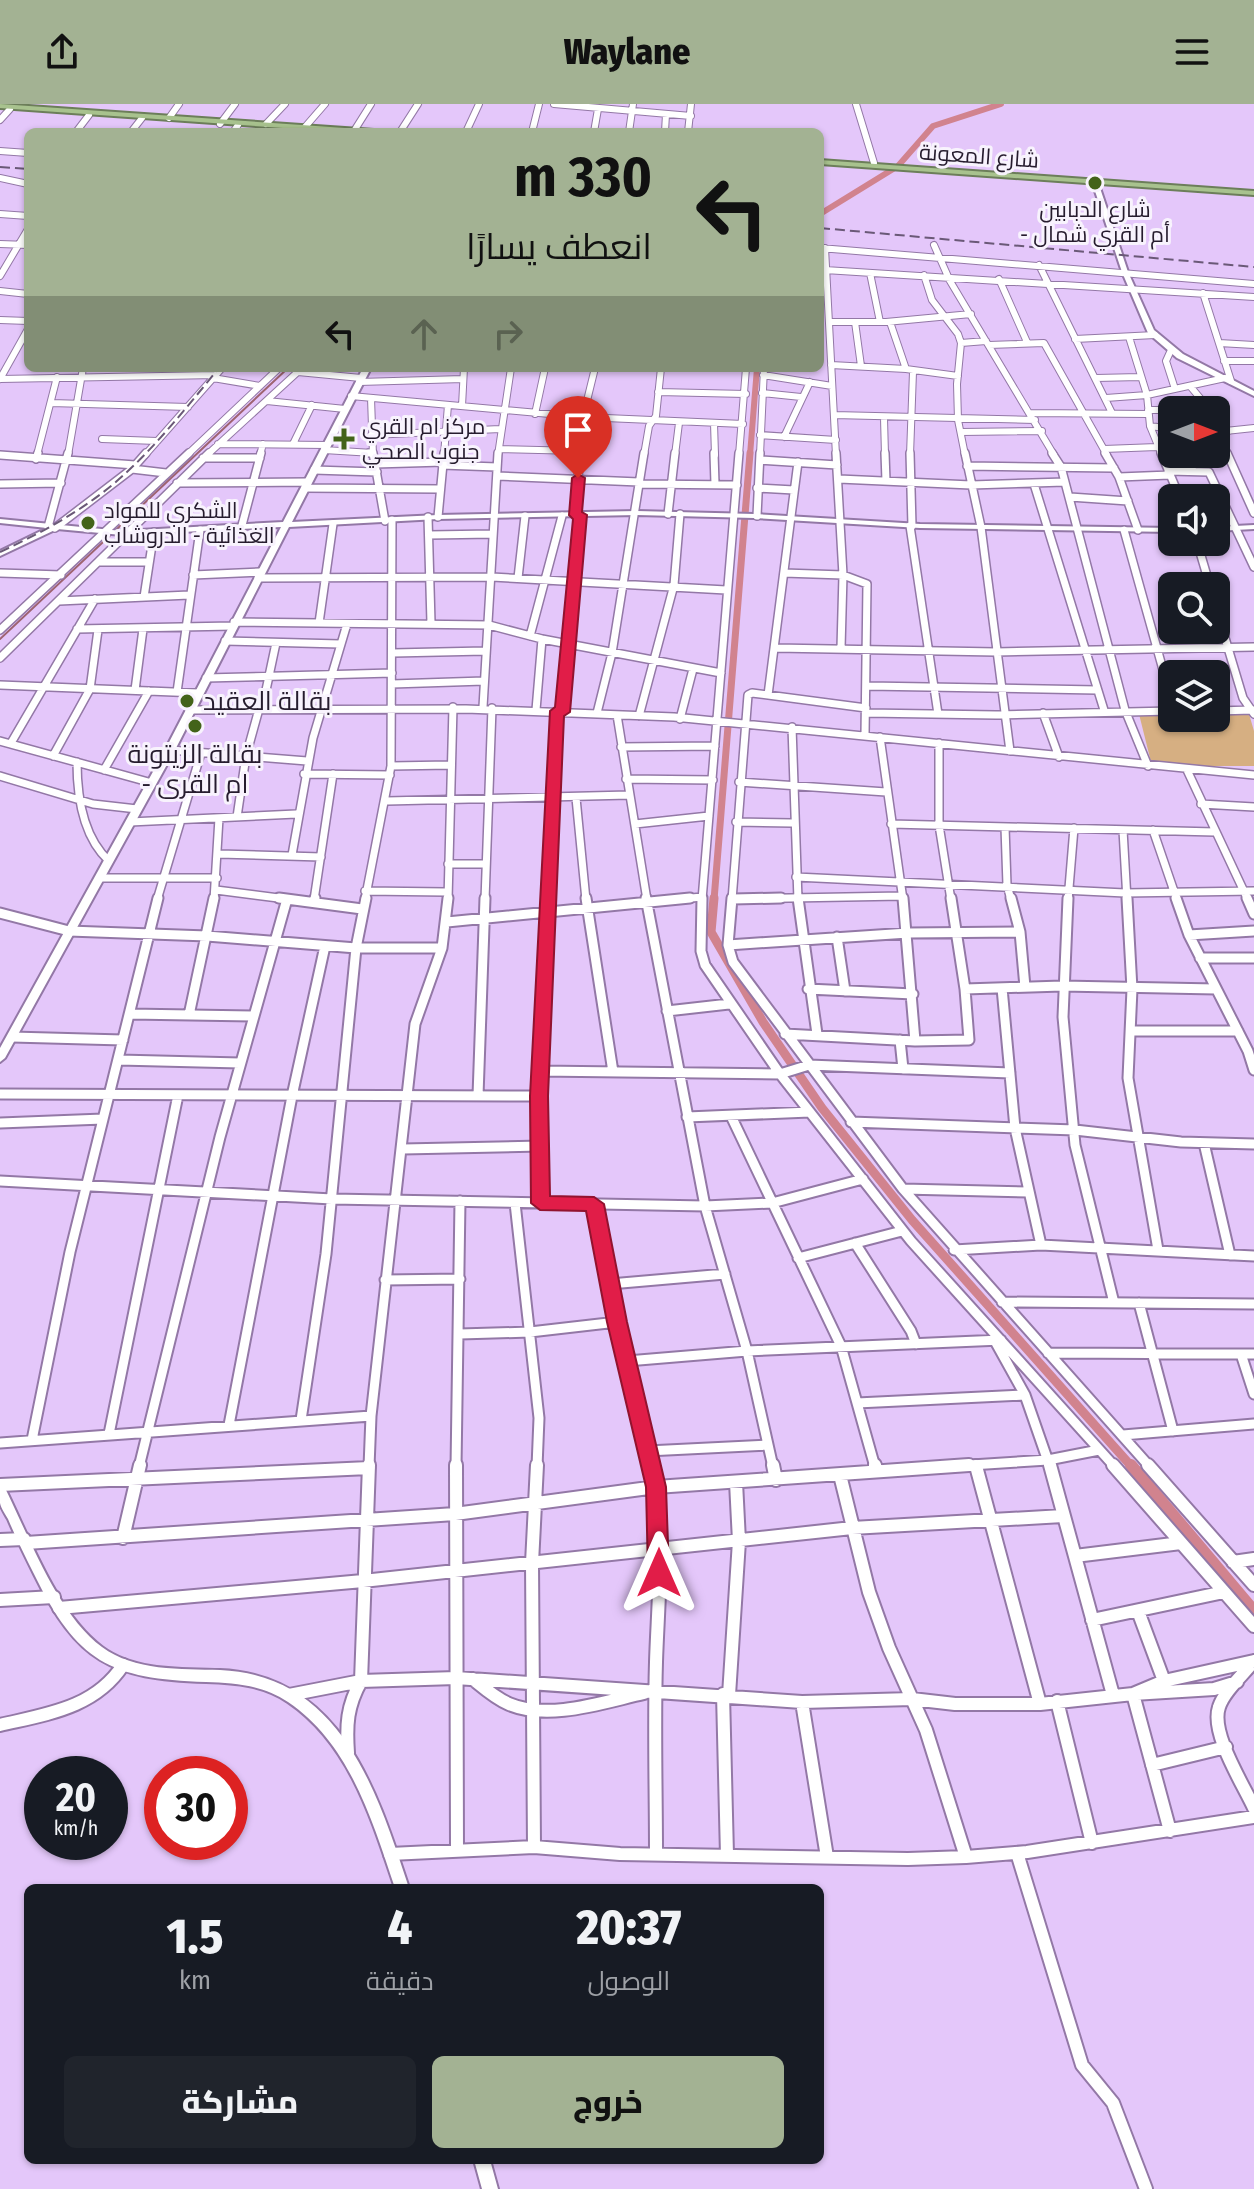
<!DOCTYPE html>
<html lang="ar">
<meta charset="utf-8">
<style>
body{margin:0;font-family:"Fira Sans Condensed",Cairo,sans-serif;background:#20242c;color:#f1f3f6;direction:rtl;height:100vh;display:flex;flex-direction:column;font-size:30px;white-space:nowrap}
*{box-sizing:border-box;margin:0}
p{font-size:26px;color:#9ea1a6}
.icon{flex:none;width:44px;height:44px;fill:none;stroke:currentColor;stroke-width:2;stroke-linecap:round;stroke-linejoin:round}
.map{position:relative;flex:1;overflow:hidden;direction:ltr}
.panel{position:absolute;left:24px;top:1780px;width:800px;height:280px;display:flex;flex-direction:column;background:#171b24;border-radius:12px;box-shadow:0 2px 6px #0004;direction:rtl}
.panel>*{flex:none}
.banner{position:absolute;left:24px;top:24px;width:800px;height:244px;border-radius:12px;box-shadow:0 2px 6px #0004;direction:rtl;background:#a3b293;color:#111;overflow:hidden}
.needle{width:52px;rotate:90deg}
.tools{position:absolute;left:1158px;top:292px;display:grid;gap:16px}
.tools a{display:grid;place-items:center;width:72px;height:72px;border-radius:12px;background:#171b24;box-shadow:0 2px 6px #0004;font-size:40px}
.speed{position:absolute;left:24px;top:1652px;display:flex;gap:16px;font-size:40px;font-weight:700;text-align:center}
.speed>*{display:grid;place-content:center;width:104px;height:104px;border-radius:50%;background:#171b24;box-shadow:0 2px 6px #0004;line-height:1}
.speed small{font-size:20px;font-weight:400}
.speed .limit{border:12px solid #d22;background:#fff;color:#111}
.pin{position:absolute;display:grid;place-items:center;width:68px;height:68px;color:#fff;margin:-82px -34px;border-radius:50% 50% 50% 0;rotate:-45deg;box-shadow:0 0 8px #0007}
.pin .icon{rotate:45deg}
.me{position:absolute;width:88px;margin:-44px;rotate:0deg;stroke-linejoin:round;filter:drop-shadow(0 0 6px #0008)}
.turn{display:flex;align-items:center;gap:28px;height:168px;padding:0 40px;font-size:36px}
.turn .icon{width:104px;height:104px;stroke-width:2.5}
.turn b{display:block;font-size:56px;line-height:68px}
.lanes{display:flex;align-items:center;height:76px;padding:0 40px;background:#0003;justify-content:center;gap:40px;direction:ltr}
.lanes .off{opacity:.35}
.eta{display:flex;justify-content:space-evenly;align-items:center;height:136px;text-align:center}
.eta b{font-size:48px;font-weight:800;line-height:56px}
.action{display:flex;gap:16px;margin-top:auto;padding:16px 40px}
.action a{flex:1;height:92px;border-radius:12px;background:#a3b293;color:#111;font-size:32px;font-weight:800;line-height:92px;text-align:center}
.action a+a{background:#20242c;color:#f1f3f6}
header{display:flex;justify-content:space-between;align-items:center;height:104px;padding:0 40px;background:#a3b293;color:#111;font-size:36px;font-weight:800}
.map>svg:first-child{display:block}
.green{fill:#d6af82}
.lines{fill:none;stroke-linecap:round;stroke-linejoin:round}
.stream{stroke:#9e6471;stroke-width:2}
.canal-far3{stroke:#d1838e;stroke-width:6}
.canal-far2{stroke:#d1838e;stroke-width:7}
.canal-far1{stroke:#d1838e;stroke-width:9}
.canal{stroke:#d1838e;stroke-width:12}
.minor-far3-casing{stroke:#9378a6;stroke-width:8}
.minor-far2-casing{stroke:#9378a6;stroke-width:10}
.minor-far1-casing{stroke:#9378a6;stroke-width:13}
.minor-casing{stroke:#9378a6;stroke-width:16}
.tertiary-casing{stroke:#9378a6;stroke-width:4}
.trunk-casing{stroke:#6c7e5a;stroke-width:4}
.minor-far3{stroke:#fff;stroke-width:6}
.minor-far2{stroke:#fff;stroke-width:7}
.minor-far1{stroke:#fff;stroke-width:9}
.minor{stroke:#fff;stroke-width:12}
.tertiary{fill:#fff;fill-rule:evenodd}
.trunk{fill:#a8c28e;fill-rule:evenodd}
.rail{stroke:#6a5977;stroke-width:2;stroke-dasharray:10 5;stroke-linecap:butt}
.route{fill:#e11d48;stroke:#92132f;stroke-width:2}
.poi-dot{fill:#436319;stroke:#f8f3fd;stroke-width:3}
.labels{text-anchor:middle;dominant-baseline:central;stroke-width:6;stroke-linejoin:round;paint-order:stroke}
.far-street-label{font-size:22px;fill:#261c2e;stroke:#f8f3fd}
.far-poi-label{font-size:22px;fill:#261c2e;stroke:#f8f3fd;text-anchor:start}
.poi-label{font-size:26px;fill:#261c2e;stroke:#f8f3fd;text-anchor:start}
</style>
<header><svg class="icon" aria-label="menu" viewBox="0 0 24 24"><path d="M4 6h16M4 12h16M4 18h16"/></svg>Waylane<svg class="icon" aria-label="share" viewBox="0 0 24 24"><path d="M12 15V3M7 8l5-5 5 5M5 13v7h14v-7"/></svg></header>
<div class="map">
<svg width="1254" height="2085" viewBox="0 0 1254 2085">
<rect width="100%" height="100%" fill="#e4c7fa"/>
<path class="green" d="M1139,610H1172V614L1249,610L1254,627V662H1152Z"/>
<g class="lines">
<path class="stream" d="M0,535L288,264"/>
<path class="canal-far3" d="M820,110L898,62L933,22L1001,0
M750,351L757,264"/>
<path class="canal-far2" d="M714,796L750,349"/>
<path class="canal-far1" d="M714,794L711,828L763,918L822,1004L912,1116L1132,1363"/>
<path class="canal" d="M1131,1361L1254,1507"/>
<defs>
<path id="minor-far3" d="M554,0L691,12
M856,0L874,59
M169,14L179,0
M0,16L10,5
M220,20L235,0
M266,20L285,0
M305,23L325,0
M354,27L371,0
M76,28L89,11
M131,28L142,14
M233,28L238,21
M400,28L418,0
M466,28L479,0
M532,28L539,0
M594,28L598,5
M629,28L633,0
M665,28L666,10
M688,28L691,0
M0,47L28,49
M0,74L28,80
M0,110L28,112
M0,140L28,141
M934,141L950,177L1054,351
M820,144L1254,180
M825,144L836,351
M1039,161L1112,309
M825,166L1254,193
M870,169L880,218
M924,171L932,196L958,230L961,239L957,280L958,316L965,351
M0,172L28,125
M999,175L1027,238
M0,187L28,190
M1203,189L1231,277
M0,216L28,217
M829,218H886L971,210
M855,218L861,262
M890,218L906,265
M1129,233L1147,291L1150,322L1162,351
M1075,235L1155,231
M961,239L986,237
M1219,239L1254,241
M989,241L1044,239L1107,351
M1171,246L1166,257L1175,285
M1224,257H1254
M831,261L906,265L958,272
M298,268L361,274
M763,271L832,282
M213,274L260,282
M1096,274L1140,273
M0,275L216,271
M0,275L28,225
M359,278L463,275
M1190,282L1210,306
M658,288L746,290
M762,289L801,293
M351,292L583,313L743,320
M371,294L373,351
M1106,294L1147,291L1225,274
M267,297L345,305
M51,299L188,303
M462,302L464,264
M1148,306H1174
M1190,306L1209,305
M1030,309L1148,310
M535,310L545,264
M834,311L1035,316
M1216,313L1229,327
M884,314L885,351
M714,319L715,351
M1150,322L1172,325
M961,328L1042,327
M1216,328L1254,324
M1218,328L1228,351
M371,331L500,325
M760,331L836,336
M784,333L810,278
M102,335L157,337
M218,340L327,341
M293,340L312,301
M499,345L580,347
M1104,345L1157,343
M324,346L373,349
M37,351L57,273
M68,351L83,264
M145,351L222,264
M187,351L279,264
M207,351L302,264
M260,351L263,340
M444,351L448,301
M498,351L511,264
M580,351L583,313L595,264
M644,351L649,322L656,312L661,264
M675,351L679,319
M739,351L746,264
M760,351L764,264
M910,351L913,268"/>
<path id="minor-far2" d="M369,349H373
M373,349L385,417
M714,349L715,380
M836,349L843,471L841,544
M885,349L886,377
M910,349L912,422
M965,349L981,423L1010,647
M1052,349L1061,363L1125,606L1148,662
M1105,349L1119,373L1138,426
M1161,349L1180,394
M1227,349L1254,409
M1187,350L1193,367
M0,351L135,361
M203,354H260
M36,355L38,349
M760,356L837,361
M375,360L443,358
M442,361L497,363
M967,362L1114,364
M132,365L166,369
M314,366L377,368
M1168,367L1209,368L1254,463
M497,372L639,378
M1119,373L1170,371
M839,375L971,381L1065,378
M177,379L308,378
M0,380L61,379
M639,380L737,381
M1034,380L1104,606
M305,384L439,385
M757,384L794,386
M1070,393L1128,397
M668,410L675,349
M575,411L580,349
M757,412L760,349
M428,413L431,519
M438,413L444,349
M910,422L938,610
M48,423L68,349
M55,424L132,365L146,349
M241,425L261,349
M1124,426L1172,598
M429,431L493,430
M1197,438L1210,482
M98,458H149
M0,469L61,471
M784,469L843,471L867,480L865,631
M193,471L260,468
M258,474L492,473L726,486
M518,474L525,412
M144,493L154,428
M59,497L189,491
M1216,504L1243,594L1254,610
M234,518L489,521L542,535L721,569
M319,519L333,420
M77,525L233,522
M0,526L189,349
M530,532L562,412
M225,537L340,540
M776,544L996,548L1254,543
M393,549L485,547
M0,554L209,349
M206,574L392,569
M392,580L484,577
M0,581L198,589
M868,582L1097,586
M135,586L143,525
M177,588L200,426
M768,591L798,358
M483,603L498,349
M262,605L276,539
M189,606L466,605L674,613L1254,671
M536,606L542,535
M1216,607L1253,606
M562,608L580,411
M597,609L612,549L644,349
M867,609L996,611L1172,607
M1043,609L1059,653
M617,611L647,796
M639,612L674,481L680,410
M680,615L693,565
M792,623L798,796
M880,633L903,796
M0,637L152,679
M11,639L95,495
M939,639V721L951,796
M621,643L715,642
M170,646L307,657
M53,652L90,585L98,526
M77,658C77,692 83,733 109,757
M391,662L450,661
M104,666L149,587
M1187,666L1248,796
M304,670L390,671
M0,672L93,700L137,705
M626,675L713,676
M739,678L886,688
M576,694L586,796
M387,697L629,691
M1201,700L1254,703
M237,713L246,652L259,605
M130,718L296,710
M736,718L792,719
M635,720L709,712
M891,720L1215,728
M1005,723L1007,781L1011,796
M1123,726L1127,796
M1153,726L1177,796
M219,750L321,753
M292,751L313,634L347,520
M448,760H486
M796,773L1125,789L1254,787
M100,774H217
M216,786L294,796
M365,787L446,788
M733,795L902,792
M157,796L201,649
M214,796L219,714
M314,796L333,670
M365,796L391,662L392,416
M448,796L453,603
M485,796L492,604
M548,796L557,607
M670,796L702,793
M702,796L739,349
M732,796L748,591L752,589L866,604
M1068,796L1074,724"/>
<path id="minor-far1" d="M279,794L362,805
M586,794L613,968
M646,794L705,1102L747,1247L773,1363
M702,794L701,847L705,861L780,970L911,1137L1115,1363
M732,794L728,841L733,858L903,1085L1150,1363
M798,794L817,930
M903,794L915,937
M1011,794L1020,828L1025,883
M1068,794L1063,913L1075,1041L1114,1199
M1127,794L1132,885L1128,974L1158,1146
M1176,794L1189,831L1248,947L1254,966
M1247,794L1254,810
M733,795L781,794
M314,798L315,794
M0,809L69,827L207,832L356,844H442
M447,818L690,794
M1189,831L1254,827
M837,833L845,887
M728,841L908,829L1020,828
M1200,854H1254
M1002,884L1015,1024L1041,1141
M808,885L913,890
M965,885L1062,882L1216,885
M667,907L729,900
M130,910L252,912
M189,911L214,794
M1132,927H1238
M785,930L915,937L969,936L965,885L951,794
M12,933L123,936
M900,936L903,965
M119,956L240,959
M540,967L780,970L809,961L1010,969
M0,990L539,992
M478,992L485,794
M731,1012L841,1242L875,1363
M687,1013L810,1008
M851,1018L1075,1026L1181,1038L1254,1040
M0,1019L103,1015
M1204,1039L1230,1151
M403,1045L541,1042
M0,1077L332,1095L705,1102L772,1099L863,1075
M903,1085L1028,1088
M515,1099L539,1314L537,1363
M540,1099V967L548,794
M594,1100L617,1218L651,1363
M855,1139L911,1227L916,1240
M954,1146L1041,1141L1254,1152
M798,1154L902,1127
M385,1176L460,1175
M610,1180L725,1170
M1002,1198L1254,1200
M1139,1199L1173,1327
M460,1230L530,1228L617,1218
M995,1237L1025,1291L1050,1363
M1048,1249L1254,1250
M1241,1250L1254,1290
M627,1257L747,1247L1001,1236
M857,1299L1025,1291
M301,1316L326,1150L356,844L366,794
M229,1321L292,992L325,842
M109,1330L178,991
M1123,1331L1254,1320
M32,1336L70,1148L158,794
M0,1339L371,1312
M647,1347L768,1341
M139,1363L220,1033L287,795
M369,1363L371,1312L415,920L442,844L448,794
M456,1363L460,1097
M940,1363L1048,1356L1099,1346"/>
<path id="minor" d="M456,1361L457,1745
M651,1361C666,1425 658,1494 656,1558C654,1622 656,1685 656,1749
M773,1361L776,1376
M875,1361L876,1366
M1050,1361L1113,1591
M1113,1361L1254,1522
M1148,1361L1254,1481
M976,1362L1040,1600
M840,1371L869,1488L889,1544L926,1626L966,1753
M0,1381L369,1364
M123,1434L140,1361
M0,1436L24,1435
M26,1439L455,1410L656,1383L969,1361
M1075,1452L1181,1439
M1233,1458L1254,1455
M0,1496L54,1493
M59,1504L363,1477L852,1424L1063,1412
M1138,1507L1164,1577
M1092,1516L1224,1488
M1254,1557C1244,1570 1224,1587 1219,1603C1210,1629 1243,1680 1254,1704
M473,1575C484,1584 495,1594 509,1600C549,1617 603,1598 644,1589
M723,1590L727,1751
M289,1591L361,1577L456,1574L802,1598L912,1595L955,1600H1040L1133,1590L1164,1577L1254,1557
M729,1591L739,1437L736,1378
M1057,1597L1092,1739
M802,1598L827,1753
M0,1621C47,1610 95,1604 123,1561
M348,1649C346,1621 347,1602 361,1577L369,1361
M1152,1661L1226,1643
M1170,1727L1133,1590L1214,1585L1237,1578
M534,1743L532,1459L537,1361
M1017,1749L1082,1961L1113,1999L1146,2085
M390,1750L534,1743L620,1750L908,1755L966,1753L1027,1748L1254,1713"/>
<path id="tertiary" d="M1095,76L1098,78L1128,168L1154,226L1183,250L1254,287V292L1177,254L1148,229L1122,168L1092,78Z
M363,264H371L292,418L438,411L637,407L754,410L920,420L1172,424V428L920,424L754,414L637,411L438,415L289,423L175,646L5,954L0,958V944L165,646L281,423L122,431L57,425L0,452V447L47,424L0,419V415L122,427L283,418Z
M1254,421V425L1216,427V423Z
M0,1381L4,1382C29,1432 57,1510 102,1543C134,1567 181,1565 220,1566C341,1571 377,1687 409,1784H395C372,1716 350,1640 288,1598C263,1581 235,1579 206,1578C110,1575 77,1558 34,1470C25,1452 16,1434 8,1415C5,1410 1,1404 0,1399C0,1394 0,1386 0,1381Z
M474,2056H490L498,2085H482Z"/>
<path id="trunk" d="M0,0L374,26L378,28H340L0,4Z
M820,56L1254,87V91L820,60Z"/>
</defs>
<use href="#minor-far3" class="minor-far3-casing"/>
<use href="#minor-far2" class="minor-far2-casing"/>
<use href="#minor-far1" class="minor-far1-casing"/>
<use href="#minor" class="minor-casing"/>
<use href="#tertiary" class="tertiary-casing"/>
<use href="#trunk" class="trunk-casing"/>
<use href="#minor-far3" class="minor-far3"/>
<use href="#minor-far2" class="minor-far2"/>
<use href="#minor-far1" class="minor-far1"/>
<use href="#minor" class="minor"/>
<use href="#tertiary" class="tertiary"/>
<use href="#trunk" class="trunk"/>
<path class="rail" d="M0,63L28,65
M820,124L1254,163
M0,448C39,430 78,409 111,382C152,348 185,305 219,264"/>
</g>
<path class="route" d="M578,370L585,374L582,408L587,411L570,608L564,612L548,992L550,1092L594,1093L604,1100L627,1218L666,1383L669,1469L666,1476L659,1479L651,1476L648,1469L646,1383L607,1218L586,1107L540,1106L531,1099L530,992L550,607L555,603L573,415L569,411L572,374Z"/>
<g class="poi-dot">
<circle cx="1095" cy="79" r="8"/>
<path d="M340 323h8v8h8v8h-8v8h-8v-8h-8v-8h8z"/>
<circle cx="88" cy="419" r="8"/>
<circle cx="187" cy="597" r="8"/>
<circle cx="195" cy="622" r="8"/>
</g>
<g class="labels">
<g class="far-street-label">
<text transform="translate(979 52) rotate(4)">شارع المعونة</text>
</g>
<g class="far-poi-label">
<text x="1095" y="105" text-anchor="middle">شارع الدبابين<tspan x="1095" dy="25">- أم القري شمال</tspan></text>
<text x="362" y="322">مركز ام القري<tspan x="362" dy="25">جنوب الصحي</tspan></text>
<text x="104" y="406">الشكري للمواد<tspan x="104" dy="25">الغذائية - الدروشاب</tspan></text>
</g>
<g class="poi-label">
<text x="203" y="597">بقالة العقيد</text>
<text x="195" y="650" text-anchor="middle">بقالة الزيتونة<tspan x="195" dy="30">- ام القرى</tspan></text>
</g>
</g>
</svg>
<div class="tools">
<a><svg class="needle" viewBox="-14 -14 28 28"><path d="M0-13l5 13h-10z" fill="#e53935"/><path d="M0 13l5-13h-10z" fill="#9ea1a6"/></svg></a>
<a><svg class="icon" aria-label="sound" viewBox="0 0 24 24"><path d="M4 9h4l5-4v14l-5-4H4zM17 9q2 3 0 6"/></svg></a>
<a><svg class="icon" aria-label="search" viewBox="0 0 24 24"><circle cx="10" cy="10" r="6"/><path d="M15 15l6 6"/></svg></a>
<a><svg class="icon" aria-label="layers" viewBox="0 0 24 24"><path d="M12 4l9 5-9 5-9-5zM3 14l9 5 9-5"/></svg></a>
</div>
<div class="speed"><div>20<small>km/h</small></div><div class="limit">30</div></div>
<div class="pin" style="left:578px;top:374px;background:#d93025"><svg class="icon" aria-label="arrive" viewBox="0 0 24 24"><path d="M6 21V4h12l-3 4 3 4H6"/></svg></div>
<svg class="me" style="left:659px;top:1469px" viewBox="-20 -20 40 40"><path d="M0-17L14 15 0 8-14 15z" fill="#e11d48" stroke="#fff" stroke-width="4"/></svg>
<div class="banner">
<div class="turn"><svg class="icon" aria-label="left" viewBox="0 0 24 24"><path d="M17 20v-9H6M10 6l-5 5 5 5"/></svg><div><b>330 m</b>انعطف يسارًا</div></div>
<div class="lanes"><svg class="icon" aria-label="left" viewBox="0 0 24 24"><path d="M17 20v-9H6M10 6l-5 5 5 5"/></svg><svg class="icon off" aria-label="ahead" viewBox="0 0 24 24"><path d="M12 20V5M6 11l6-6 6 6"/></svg><svg class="icon off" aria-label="right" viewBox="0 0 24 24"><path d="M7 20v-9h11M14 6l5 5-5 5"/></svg></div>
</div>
<section class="panel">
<div class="eta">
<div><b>20:37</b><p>الوصول</p></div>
<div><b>4</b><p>دقيقة</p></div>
<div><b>1.5</b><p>km</p></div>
</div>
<div class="action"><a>خروج</a><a>مشاركة</a></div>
</section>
</div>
